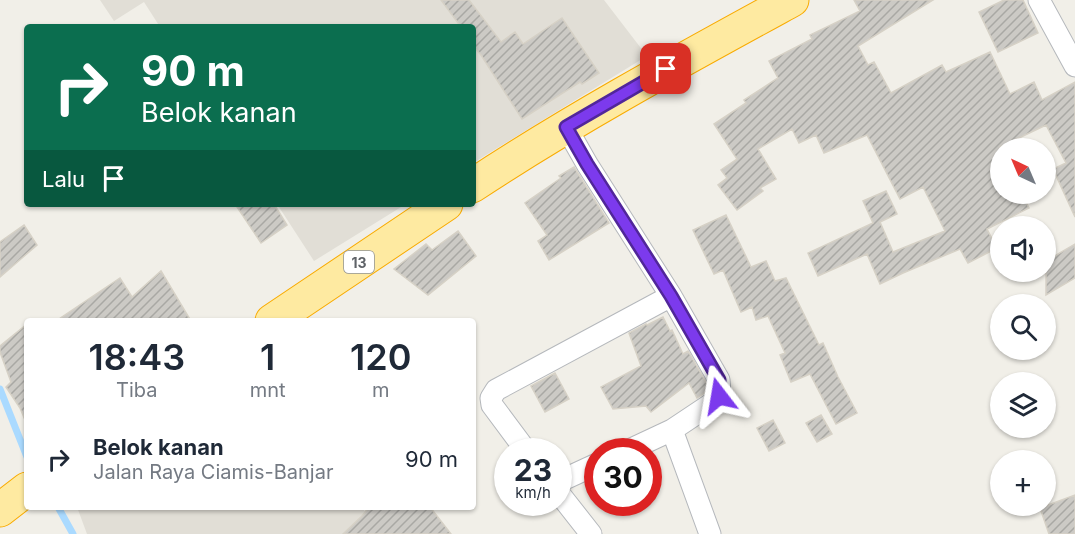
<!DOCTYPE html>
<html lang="id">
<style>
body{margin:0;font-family:Inter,sans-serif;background:#f6f6f7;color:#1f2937;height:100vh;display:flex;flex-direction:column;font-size:22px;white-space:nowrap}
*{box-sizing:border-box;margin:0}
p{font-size:20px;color:#747a83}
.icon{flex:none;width:33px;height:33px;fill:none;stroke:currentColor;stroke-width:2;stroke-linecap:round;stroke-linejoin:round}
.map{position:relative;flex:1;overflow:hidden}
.panel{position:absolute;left:24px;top:318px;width:452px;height:192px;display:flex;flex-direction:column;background:#fff;border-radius:6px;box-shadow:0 2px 4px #0004}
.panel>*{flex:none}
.hud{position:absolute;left:24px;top:24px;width:452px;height:183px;border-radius:6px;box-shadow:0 2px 4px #0004;background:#0b6e4f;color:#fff;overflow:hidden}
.needle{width:39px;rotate:316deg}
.controls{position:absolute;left:990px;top:138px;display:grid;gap:12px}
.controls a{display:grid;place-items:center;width:66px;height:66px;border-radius:50%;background:#fff;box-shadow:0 2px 4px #0004;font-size:30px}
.speed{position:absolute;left:494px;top:438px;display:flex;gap:12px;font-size:30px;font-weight:700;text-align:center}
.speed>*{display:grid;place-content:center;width:78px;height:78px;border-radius:50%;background:#fff;box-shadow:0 2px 4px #0004;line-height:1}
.speed small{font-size:15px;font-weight:400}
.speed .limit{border:9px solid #d22;background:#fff;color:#111}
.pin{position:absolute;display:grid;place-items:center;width:51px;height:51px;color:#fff;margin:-26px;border-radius:12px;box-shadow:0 3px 9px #0006}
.me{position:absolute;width:66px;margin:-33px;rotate:346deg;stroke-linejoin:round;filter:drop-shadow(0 0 4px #0008)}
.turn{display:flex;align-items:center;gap:21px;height:126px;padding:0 18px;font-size:27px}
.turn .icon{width:78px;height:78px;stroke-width:2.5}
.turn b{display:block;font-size:42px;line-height:51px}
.then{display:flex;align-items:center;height:57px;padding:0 18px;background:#0003;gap:12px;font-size:22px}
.eta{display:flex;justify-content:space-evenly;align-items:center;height:102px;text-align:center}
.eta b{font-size:36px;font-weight:600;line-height:42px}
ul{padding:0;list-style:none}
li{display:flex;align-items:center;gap:18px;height:78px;padding:0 18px}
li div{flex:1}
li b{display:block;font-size:22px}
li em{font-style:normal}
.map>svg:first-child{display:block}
.education{fill:#e1ded6}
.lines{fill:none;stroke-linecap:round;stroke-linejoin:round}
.stream{stroke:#aadaff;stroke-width:7}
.building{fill:url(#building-hatch);stroke:#d6d1c6;stroke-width:1.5}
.minor-casing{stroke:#b5b8bc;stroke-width:23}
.trunk-casing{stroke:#f9ab00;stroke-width:35}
.minor{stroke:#fff;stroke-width:21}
.trunk{stroke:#feeaa1;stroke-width:33}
.route-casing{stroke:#51269a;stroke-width:15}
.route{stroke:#7c3aed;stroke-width:10}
.labels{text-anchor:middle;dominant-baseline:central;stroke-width:4.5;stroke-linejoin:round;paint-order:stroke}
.shield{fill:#fff;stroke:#8f9295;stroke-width:1.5}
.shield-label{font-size:14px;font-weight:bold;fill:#5f6368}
</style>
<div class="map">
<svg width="1075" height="534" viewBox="0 0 1075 534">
<defs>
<pattern id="building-hatch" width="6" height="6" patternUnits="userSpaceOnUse" patternTransform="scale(1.5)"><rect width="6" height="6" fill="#cccac5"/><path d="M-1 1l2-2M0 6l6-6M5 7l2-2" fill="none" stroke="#a9a8a4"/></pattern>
</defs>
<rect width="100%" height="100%" fill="#f1efe8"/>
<path class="education" d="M100,0H604L647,56L473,163L472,27H160L144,2L114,21Z
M277,204H406L314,261Z
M77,507H361L385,534H87Z"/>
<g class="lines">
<path class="stream" d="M0,389L27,457
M58,507L73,534"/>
</g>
<path class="building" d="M441,0H469L501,42L515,32L523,44L562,18L599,73L582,84L580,82L522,119L481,55L472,45V27H461Z
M854,0H933L858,46L868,65L874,62L891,93L942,65L946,72L990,52L1010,94L1034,82L1042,100L1075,82V217L1053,169L1066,163L1046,125L1000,147V194H1022L1029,208L987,229L997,248L968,263L960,249L903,273L880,284L867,254L818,276L808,253L873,223L863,201L886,191L897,214L880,222L893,252L945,231L923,187L900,199L867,135L824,153L816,135L799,143L792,129L758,149L776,179L760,188L763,191L737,210L718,185L727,178L721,170L737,159L714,124L746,103L744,100L778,78L769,61L812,39L810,35L860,11Z
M1004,0H1023L1038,33L998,52L979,12Z
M574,167L609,223L549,260L538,241L547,235L525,203L561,178L559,176Z
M235,204H274L287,225L261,243Z
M726,215L751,267L766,261L775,281L786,278L819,345L823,343L838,377L857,413L836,424L810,374L791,382L780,355L785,353L768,316L756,320L752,307L741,312L723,270L714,274L693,230Z
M24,225L37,245L0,277V242Z
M458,231L476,256L428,295L394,269L426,244L432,250Z
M1075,244V278L1046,295V261Z
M161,271L191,321H56L120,278L132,297Z
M663,317L670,331L672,330L683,354L688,351L707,384V391L697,398L689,383L651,412L646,406L613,409L601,387L641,366L629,333L646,324L647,325Z
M27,324V420H25L20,408L6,387L11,382L0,352V346Z
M555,373L569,399L545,412L531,386Z
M821,415L832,434L817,442L806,423Z
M773,420L785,443L769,451L757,428Z
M1075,495V534H1049L1040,508Z
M369,507H430L451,534H343L362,516Z"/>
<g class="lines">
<defs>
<path id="minor" d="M1039,0L1075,66
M566,127L587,164L671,296L719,380C720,389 721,396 714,402L672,430L625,452
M672,430L710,534
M527,452L492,405L491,398L496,390L671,296
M558,482L597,464
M558,492L591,534"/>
<path id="trunk" d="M472,186C575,118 684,59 792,0
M272,321L446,204
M0,510L27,489"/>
</defs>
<use href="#minor" class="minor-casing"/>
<use href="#trunk" class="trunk-casing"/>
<use href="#minor" class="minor"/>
<use href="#trunk" class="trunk"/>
</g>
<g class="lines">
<defs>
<path id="route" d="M666,69L566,127L587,164L671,296L719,380L720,390L719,396"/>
</defs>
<use href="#route" class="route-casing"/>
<use href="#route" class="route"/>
</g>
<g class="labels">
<rect class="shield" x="344" y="251" width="30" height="22" rx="4.5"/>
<g class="shield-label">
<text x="359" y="262">13</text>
</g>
</g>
</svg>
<div class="controls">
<a><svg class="needle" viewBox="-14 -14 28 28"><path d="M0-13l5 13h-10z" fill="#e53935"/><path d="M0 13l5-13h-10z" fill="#747a83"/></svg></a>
<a><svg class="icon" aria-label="sound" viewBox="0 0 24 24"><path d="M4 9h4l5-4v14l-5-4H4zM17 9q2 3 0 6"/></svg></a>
<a><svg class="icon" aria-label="search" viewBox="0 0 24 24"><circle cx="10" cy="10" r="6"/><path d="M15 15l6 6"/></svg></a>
<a><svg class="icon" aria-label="layers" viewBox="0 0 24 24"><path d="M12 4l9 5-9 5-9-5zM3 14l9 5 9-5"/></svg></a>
<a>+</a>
</div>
<div class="speed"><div>23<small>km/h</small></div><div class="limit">30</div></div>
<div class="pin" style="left:666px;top:69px;background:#d93025"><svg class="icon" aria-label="arrive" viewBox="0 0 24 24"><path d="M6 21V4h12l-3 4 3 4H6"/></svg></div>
<svg class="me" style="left:719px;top:396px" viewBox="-20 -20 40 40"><path d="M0-17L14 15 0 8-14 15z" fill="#7c3aed" stroke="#fff" stroke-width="4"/></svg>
<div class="hud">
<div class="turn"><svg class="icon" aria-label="right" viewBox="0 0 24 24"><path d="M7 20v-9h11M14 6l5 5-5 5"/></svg><div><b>90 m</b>Belok kanan</div></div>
<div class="then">Lalu<svg class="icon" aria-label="arrive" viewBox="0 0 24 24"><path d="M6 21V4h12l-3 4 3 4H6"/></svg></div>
</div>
<section class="panel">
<div class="eta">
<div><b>18:43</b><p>Tiba</p></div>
<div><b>1</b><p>mnt</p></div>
<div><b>120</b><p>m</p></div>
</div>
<ul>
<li><svg class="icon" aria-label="right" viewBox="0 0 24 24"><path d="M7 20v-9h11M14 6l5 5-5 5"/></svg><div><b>Belok kanan</b><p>Jalan Raya Ciamis-Banjar</p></div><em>90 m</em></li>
</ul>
</section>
</div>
